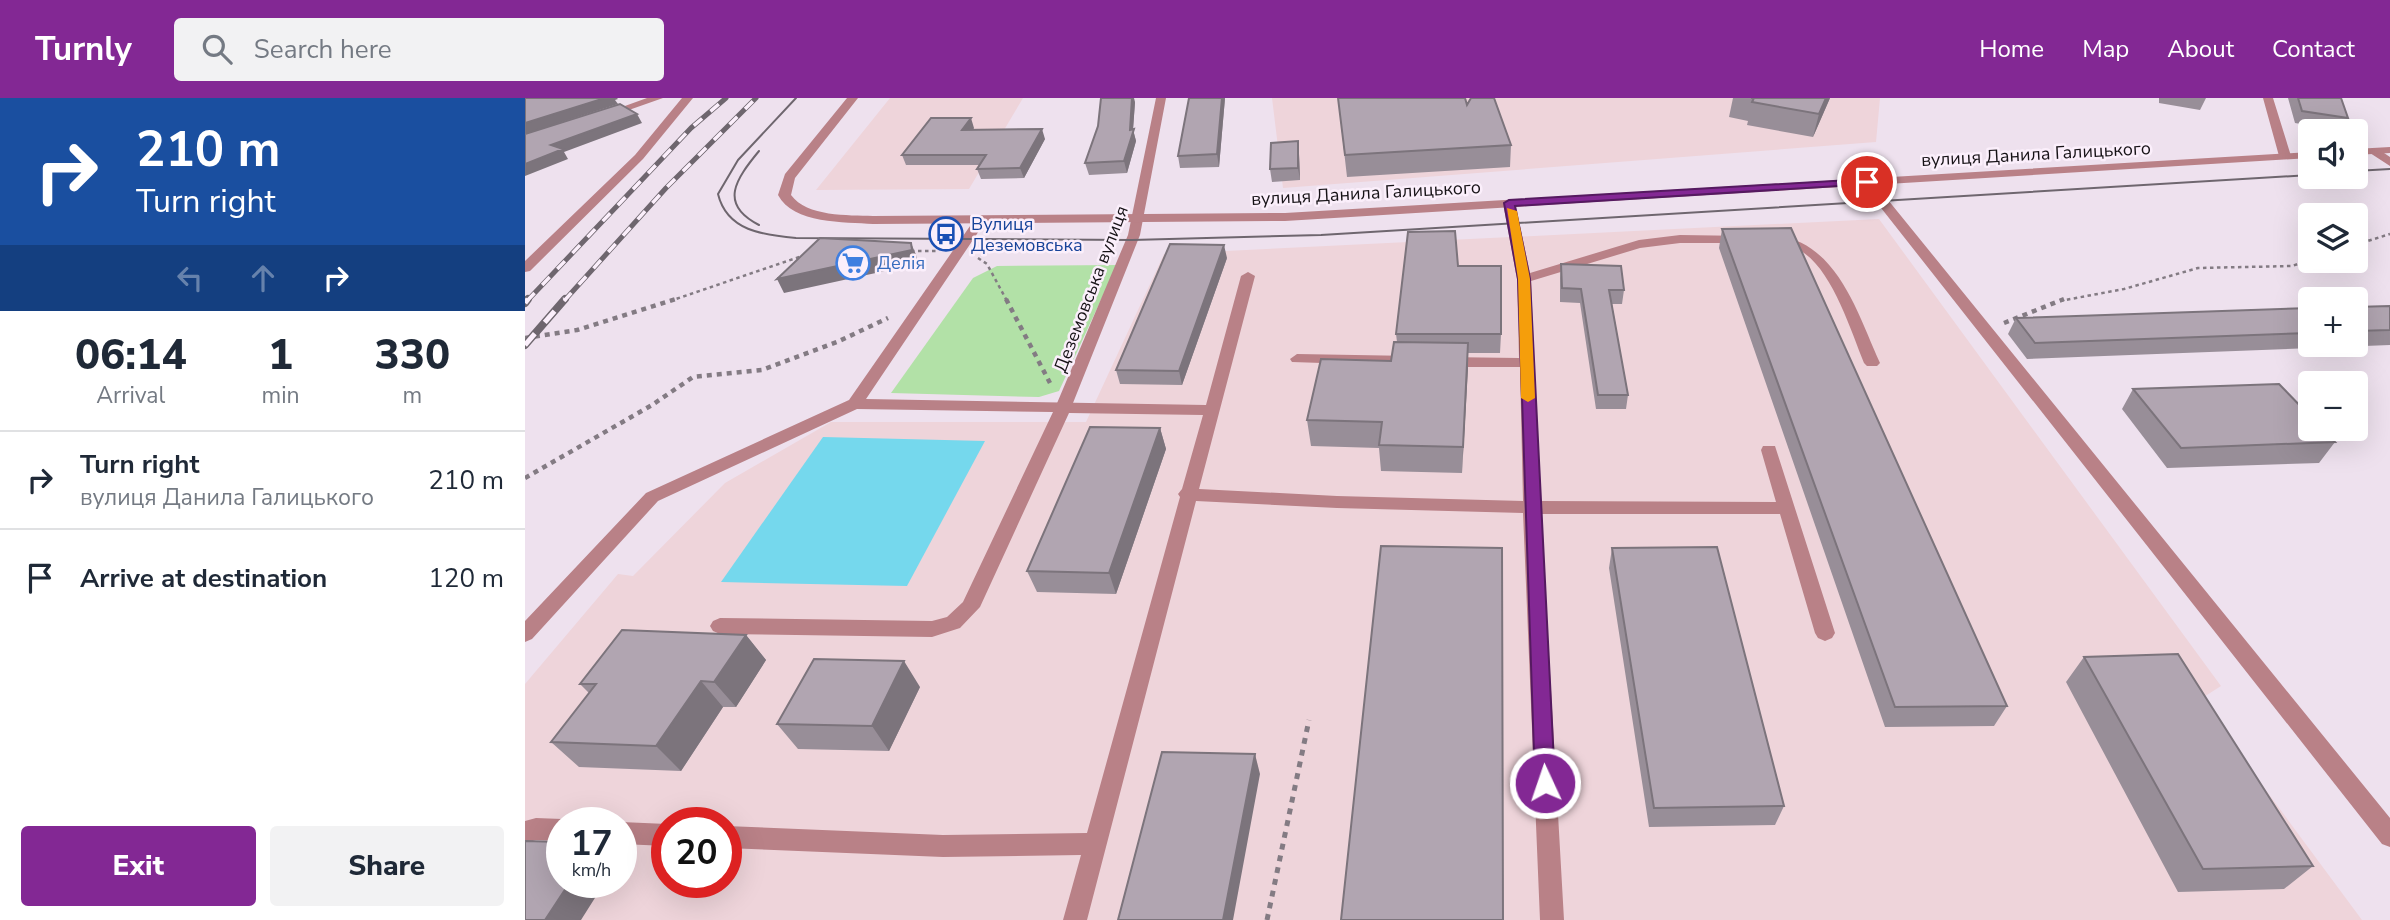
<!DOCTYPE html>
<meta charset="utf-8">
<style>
body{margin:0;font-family:"Nunito Sans",sans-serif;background:#f2f2f3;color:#1f2937;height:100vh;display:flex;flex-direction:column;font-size:26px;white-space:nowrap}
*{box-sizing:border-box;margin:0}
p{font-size:23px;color:#747a83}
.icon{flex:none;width:38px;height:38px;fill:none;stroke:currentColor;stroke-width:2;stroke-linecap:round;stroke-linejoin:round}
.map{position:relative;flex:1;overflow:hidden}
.sheet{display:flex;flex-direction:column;background:#fff;width:525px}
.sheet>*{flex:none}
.banner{background:#1a4fa0;color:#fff;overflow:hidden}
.buttons{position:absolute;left:1773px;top:21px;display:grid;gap:14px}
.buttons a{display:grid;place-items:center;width:70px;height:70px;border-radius:7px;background:#fff;box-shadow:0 7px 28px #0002;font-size:35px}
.speed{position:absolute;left:21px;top:709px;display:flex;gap:14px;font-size:35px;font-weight:700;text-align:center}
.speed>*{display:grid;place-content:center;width:91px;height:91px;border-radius:50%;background:#fff;box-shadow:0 7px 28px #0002;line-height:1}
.speed small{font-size:18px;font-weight:400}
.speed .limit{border:10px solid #d22;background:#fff;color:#111}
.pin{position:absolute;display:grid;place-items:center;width:60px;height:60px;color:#fff;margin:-30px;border:4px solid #fff;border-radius:50%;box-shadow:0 2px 7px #0007}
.me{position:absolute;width:77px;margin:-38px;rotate:357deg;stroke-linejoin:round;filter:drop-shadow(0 0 5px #0008)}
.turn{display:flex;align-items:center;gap:24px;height:147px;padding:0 21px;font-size:32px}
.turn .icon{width:91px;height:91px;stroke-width:2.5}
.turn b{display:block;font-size:49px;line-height:60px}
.lanes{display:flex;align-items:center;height:66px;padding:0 21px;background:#0003;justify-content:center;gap:35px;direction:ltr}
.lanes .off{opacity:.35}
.eta{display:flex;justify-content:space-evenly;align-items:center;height:119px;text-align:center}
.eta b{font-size:42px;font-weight:800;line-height:49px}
.primary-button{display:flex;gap:14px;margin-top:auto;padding:14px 21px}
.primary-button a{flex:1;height:80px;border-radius:7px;background:#832894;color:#fff;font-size:28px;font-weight:800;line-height:80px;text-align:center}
.primary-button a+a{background:#f2f2f3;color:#1f2937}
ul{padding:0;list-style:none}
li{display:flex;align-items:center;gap:21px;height:98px;padding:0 21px;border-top:2px solid #e0e1e3}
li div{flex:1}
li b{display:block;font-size:26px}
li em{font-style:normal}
header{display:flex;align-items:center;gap:42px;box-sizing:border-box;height:98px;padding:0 35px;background:#832894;color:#fff}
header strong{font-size:33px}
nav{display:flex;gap:38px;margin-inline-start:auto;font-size:24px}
.search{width:490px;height:63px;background:#f2f2f3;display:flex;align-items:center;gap:18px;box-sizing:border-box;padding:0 24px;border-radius:7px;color:#747a83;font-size:26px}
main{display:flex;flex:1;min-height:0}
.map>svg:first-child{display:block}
.industrial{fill:#eed4da;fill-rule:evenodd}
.green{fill:#b2e1a7}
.water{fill:#75d8ed}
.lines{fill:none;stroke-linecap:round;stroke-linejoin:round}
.path-far2{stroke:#837b83;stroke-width:2.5;stroke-dasharray:3.5 3.5;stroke-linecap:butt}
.path-far1{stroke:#837b83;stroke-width:4.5;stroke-dasharray:5 5;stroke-linecap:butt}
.path{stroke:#837b83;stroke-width:5;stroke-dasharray:6 6;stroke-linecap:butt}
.service{fill:#b98187;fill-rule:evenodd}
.minor{fill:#b98187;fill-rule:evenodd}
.tertiary{fill:#b98187;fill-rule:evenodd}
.tram{stroke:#6e666e;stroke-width:2}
.rail-far1-casing{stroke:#6e666e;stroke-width:5}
.rail-casing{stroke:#6e666e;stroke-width:8}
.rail-far1{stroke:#fbeffb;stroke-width:3.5;stroke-dasharray:11;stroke-linecap:butt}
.rail{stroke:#fbeffb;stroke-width:5;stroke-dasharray:15;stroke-linecap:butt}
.wall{fill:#988e98}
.shaded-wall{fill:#7c747c}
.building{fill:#b1a5b1;stroke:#7c747c;stroke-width:2}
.route{fill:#832894;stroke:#551a60;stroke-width:2}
.slow{fill:#f59e0b}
.labels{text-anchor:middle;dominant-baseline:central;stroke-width:5;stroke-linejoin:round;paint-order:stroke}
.far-street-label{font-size:18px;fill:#161216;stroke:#fbeffb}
.far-transit-label{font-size:18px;fill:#164399;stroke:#fbeffb;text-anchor:start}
.far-shop-label{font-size:18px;fill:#366cbe;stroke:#fbeffb;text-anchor:start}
</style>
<header>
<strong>Turnly</strong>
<div class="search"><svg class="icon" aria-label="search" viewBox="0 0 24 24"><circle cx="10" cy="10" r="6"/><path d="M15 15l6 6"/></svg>Search here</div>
<nav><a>Home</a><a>Map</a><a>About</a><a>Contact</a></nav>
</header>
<main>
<section class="sheet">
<div class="banner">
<div class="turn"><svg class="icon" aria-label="right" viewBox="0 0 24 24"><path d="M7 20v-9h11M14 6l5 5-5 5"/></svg><div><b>210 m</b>Turn right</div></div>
<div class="lanes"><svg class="icon off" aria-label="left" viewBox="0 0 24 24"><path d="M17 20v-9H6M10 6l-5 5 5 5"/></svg><svg class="icon off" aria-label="ahead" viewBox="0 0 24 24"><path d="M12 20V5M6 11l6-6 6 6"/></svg><svg class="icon" aria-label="right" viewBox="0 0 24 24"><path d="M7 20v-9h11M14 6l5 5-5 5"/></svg></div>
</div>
<div class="eta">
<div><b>06:14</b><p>Arrival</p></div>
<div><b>1</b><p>min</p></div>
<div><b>330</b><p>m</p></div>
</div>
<ul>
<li><svg class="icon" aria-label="right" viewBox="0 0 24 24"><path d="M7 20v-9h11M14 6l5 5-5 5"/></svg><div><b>Turn right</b><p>вулиця Данила Галицького</p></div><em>210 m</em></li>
<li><svg class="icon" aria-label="arrive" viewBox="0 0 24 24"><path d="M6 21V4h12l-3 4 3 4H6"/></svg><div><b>Arrive at destination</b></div><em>120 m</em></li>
</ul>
<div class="primary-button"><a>Exit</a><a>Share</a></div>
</section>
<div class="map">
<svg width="1865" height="822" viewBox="0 0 1865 822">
<rect width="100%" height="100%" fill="#eee1ee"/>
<path class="industrial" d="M365,0H498L444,91L291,92Z
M747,0H1355L1351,44L758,90Z
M1354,121L1696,588L1674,602L1837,822H0V586L93,476L108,478L200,385L306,324H561L639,156ZM37,724H96V784H37ZM142,724H201V784H142Z"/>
<path class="green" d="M592,167L534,293L514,299L366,295L448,180L472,168Z"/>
<path class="water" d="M298,339L460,343L382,488L196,484Z"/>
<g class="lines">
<path class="path-far2" d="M745,98L778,97
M1830,147L1865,136
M386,153H412
M453,160L462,166L482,203
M145,203L280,157
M1535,203L1599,191L1673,170L1767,168L1785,162"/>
<path class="path-far1" d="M481,201L525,285
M1479,225L1539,201
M0,240L52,232L151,201
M0,380L127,307L168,279L237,272L312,244L363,220"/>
<path class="path" d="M742,822L784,622"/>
<path class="service" d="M122,0H138L84,19L75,17Z
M1738,0H1748L1766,58L1764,60L1754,58Z
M1845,51H1853L1865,59V68L1845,55Z
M1342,80L1346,81L1865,720V749L1857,746L1338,87V81Z
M984,101L990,105L1005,175L1114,142L1155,137L1223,138L1224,141L1218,145H1155L1115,150L1006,183L1015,403L1251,404L1236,352L1238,348H1250L1310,535L1307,540L1300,543L1293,540L1290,535L1255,416H1016L1039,822H1015L998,415L812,410L671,403L562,822H538L556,757L418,759L201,750V728L418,737L562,735L655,399L653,396L657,391L678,317L544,315L455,509L435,530L407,539L195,536L188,533L185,528L188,523L195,520L407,523L422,519L438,504L528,314L332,311L133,403L7,541L0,544V523L121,395L324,302L452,118L456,117L462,121L341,301L681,307L716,178L723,174L730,178L674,391L812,398L998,403L995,269H919L911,264L919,259L994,260L992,181L978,105Z
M1252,138C1313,145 1333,217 1355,265L1352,268H1342L1339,265C1326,233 1308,175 1279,155C1269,148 1258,147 1247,145V139Z
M772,256L888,258L896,263L888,268L767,264L765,261Z
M11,720L37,721L45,724H37V743L11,742L0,745V723Z
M96,724L142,726V748L96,746Z"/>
<path class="minor" d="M157,0H168L118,61L5,173L0,174V163L110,57Z
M631,0H641L615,137L546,310L544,314H532L530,310L603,137Z"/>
<path class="tertiary" d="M322,0H333L270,80L266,97C282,119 323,117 348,118L760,115L1785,54V60L760,123L348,126C320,124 268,126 253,97L260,76Z
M1865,49V55L1830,57V51Z"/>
<path class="tram" d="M271,0L213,62L193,96C202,133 238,137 271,140L607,142L796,137L1785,77
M234,53C211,81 193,106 234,127
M1830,73L1865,71"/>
<defs>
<path id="rail-far1" d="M2,203L166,30L201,0
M39,203L141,90L231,0"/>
<path id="rail" d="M0,205L3,201
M0,247L40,201"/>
</defs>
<use href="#rail-far1" class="rail-far1-casing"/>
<use href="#rail" class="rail-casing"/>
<use href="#rail-far1" class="rail-far1"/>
<use href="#rail" class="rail"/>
</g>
<path class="wall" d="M700,0L694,69L655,70L653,58Z
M813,0L942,7L986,47L985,69L822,79Z
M1208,0H1305L1288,39L1222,27L1223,23L1204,19Z
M1634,0H1681L1675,12L1634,5Z
M1763,0H1816L1823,20L1815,33L1770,25Z
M610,4L608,31L611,43L602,75L564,77L560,65Z
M449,30L448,32L520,41L499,80L456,81L452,71L455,67H381L377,57Z
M774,56L775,82L747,84L745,71Z
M1197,131L1482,608L1469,628L1360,629L1194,150Z
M702,160L657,287L595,286L591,272Z
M1036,166L1099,192L1097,206H1087L1103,297L1101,311H1071L1055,205L1035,204V180Z
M933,168L976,236L975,255H943L937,375L856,373L854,350L786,348L782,322L866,263L872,244L871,236Z
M1865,208V247L1502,261L1483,236L1491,220L1785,210V247H1830V209Z
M1608,291L1810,344L1794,365L1642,370L1597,311Z
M635,330L641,351L591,496L512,494L502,473Z
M1087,450L1259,708L1250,727L1124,729L1084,470Z
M221,537L241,562L211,609H198L156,673L54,669L26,644L64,595L55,586Z
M1559,559L1788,768L1759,791L1653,794L1541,584Z
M395,589L364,653L273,651L252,626Z"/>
<path class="shaded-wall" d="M80,0H92L93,1L90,2L93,6L0,36V25Z
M607,0H609L610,4L608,32L611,43L602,75L599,63Z
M697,0H700L694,69L692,56Z
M1301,0H1305L1288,39L1294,16Z
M112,16L117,25L39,54L43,61L0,78V66L26,47Z
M446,20L449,30L440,42L437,32Z
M517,31L520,41L499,80L495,70Z
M773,43L774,56L775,82L773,70Z
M386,145L392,159V166L259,195L252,181Z
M699,147L702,160L657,287L654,273Z
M943,245V271L937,375L938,349Z
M635,330L641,351L591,496L584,475Z
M221,537L241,562L211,609L189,584Z
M379,563L395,589L364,653L347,628Z
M176,583L198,609L156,673L131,648Z
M730,656L735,676L708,822H698Z
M45,784H80L56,822H20Z"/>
<path class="building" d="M0,0H80L0,25Z
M576,0H607L605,32L609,31L599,63L560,65L573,28Z
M664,0H697L692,56L653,58Z
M813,0H940L942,7L946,0H969L986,47L820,57Z
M1226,0H1301L1294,16L1227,4L1229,0Z
M1773,0H1816L1823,20L1777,13Z
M95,6L112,16L26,47L38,51L0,66V36Z
M406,20H446L437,32L517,31L495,70L452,71L461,57H377Z
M773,43V70L745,71L746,45Z
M1266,130L1482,608L1370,609L1197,131Z
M930,133L933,168H976V236H871L883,134Z
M295,140L386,145L387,152L252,181Z
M645,146L699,147L654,273L591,272Z
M1036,166L1096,168L1099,192H1084L1103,297H1073L1056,191L1037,190Z
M1865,208V232L1830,233V209Z
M1785,210V235L1510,245L1491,220Z
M869,244L943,245L938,349L854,347L857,324L782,322L796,261L866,263Z
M1754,286L1785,318V331H1797L1810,344L1656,350L1608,291Z
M565,329L635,330L584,475L502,473Z
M856,448L977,450L978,822H816Z
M1192,449L1259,708L1129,710L1087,450Z
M97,532L221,537L189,584L176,583L131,648L26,644L71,586H55Z
M1653,556L1788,768L1678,771L1559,559Z
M289,561L379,563L347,628L252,626Z
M637,654L730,656L698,822H593Z
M0,743L37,744V784H45L20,822H0Z"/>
<path class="route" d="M1342,81L1348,84L1346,86L990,108L1005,181L1030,685L1028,691L1020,694L1013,691L1010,685L993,181L979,105L984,102Z"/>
<path class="slow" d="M982,110L992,113L1005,181L1010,300L1003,304L996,300L993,181Z"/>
<defs>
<symbol id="bus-ring" viewBox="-11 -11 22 22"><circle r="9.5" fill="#fbeffb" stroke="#1a4fb4" stroke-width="1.5"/><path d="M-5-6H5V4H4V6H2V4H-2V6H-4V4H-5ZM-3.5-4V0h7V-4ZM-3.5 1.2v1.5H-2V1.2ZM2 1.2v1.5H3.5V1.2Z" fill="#1a4fb4"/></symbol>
<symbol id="supermarket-ring" viewBox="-11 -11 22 22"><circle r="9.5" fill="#fbeffb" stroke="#3f7fe0" stroke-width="1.5"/><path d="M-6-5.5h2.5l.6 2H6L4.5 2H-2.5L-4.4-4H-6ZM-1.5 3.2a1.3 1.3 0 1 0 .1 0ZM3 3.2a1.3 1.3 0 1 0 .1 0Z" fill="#3f7fe0"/></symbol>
</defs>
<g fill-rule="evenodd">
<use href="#bus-ring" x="402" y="117" width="38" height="38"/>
<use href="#supermarket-ring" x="309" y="146" width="38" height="38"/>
</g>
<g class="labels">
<g class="far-street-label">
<text transform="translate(1511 56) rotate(-3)">вулиця Данила Галицького</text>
<text transform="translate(841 95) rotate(-3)">вулиця Данила Галицького</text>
<text transform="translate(566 191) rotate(-69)">Деземовська вулиця</text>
</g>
<g class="far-transit-label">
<text x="446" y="126">Вулиця<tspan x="446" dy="21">Деземовська</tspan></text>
</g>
<g class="far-shop-label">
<text x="352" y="165">Делія</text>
</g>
</g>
</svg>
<div class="buttons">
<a><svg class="icon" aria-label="sound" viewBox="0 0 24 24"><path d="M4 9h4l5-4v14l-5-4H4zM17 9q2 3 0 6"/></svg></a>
<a><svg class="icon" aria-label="layers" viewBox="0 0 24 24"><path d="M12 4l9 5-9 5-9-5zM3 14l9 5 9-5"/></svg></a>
<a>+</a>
<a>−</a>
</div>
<div class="speed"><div>17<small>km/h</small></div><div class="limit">20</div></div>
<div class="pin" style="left:1342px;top:84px;background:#d93025"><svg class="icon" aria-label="arrive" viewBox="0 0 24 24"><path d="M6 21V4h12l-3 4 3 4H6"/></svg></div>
<svg class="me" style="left:1020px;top:685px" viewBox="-20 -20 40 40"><circle r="17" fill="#832894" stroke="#fff" stroke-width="3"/><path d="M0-11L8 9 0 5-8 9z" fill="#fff"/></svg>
</div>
</main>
